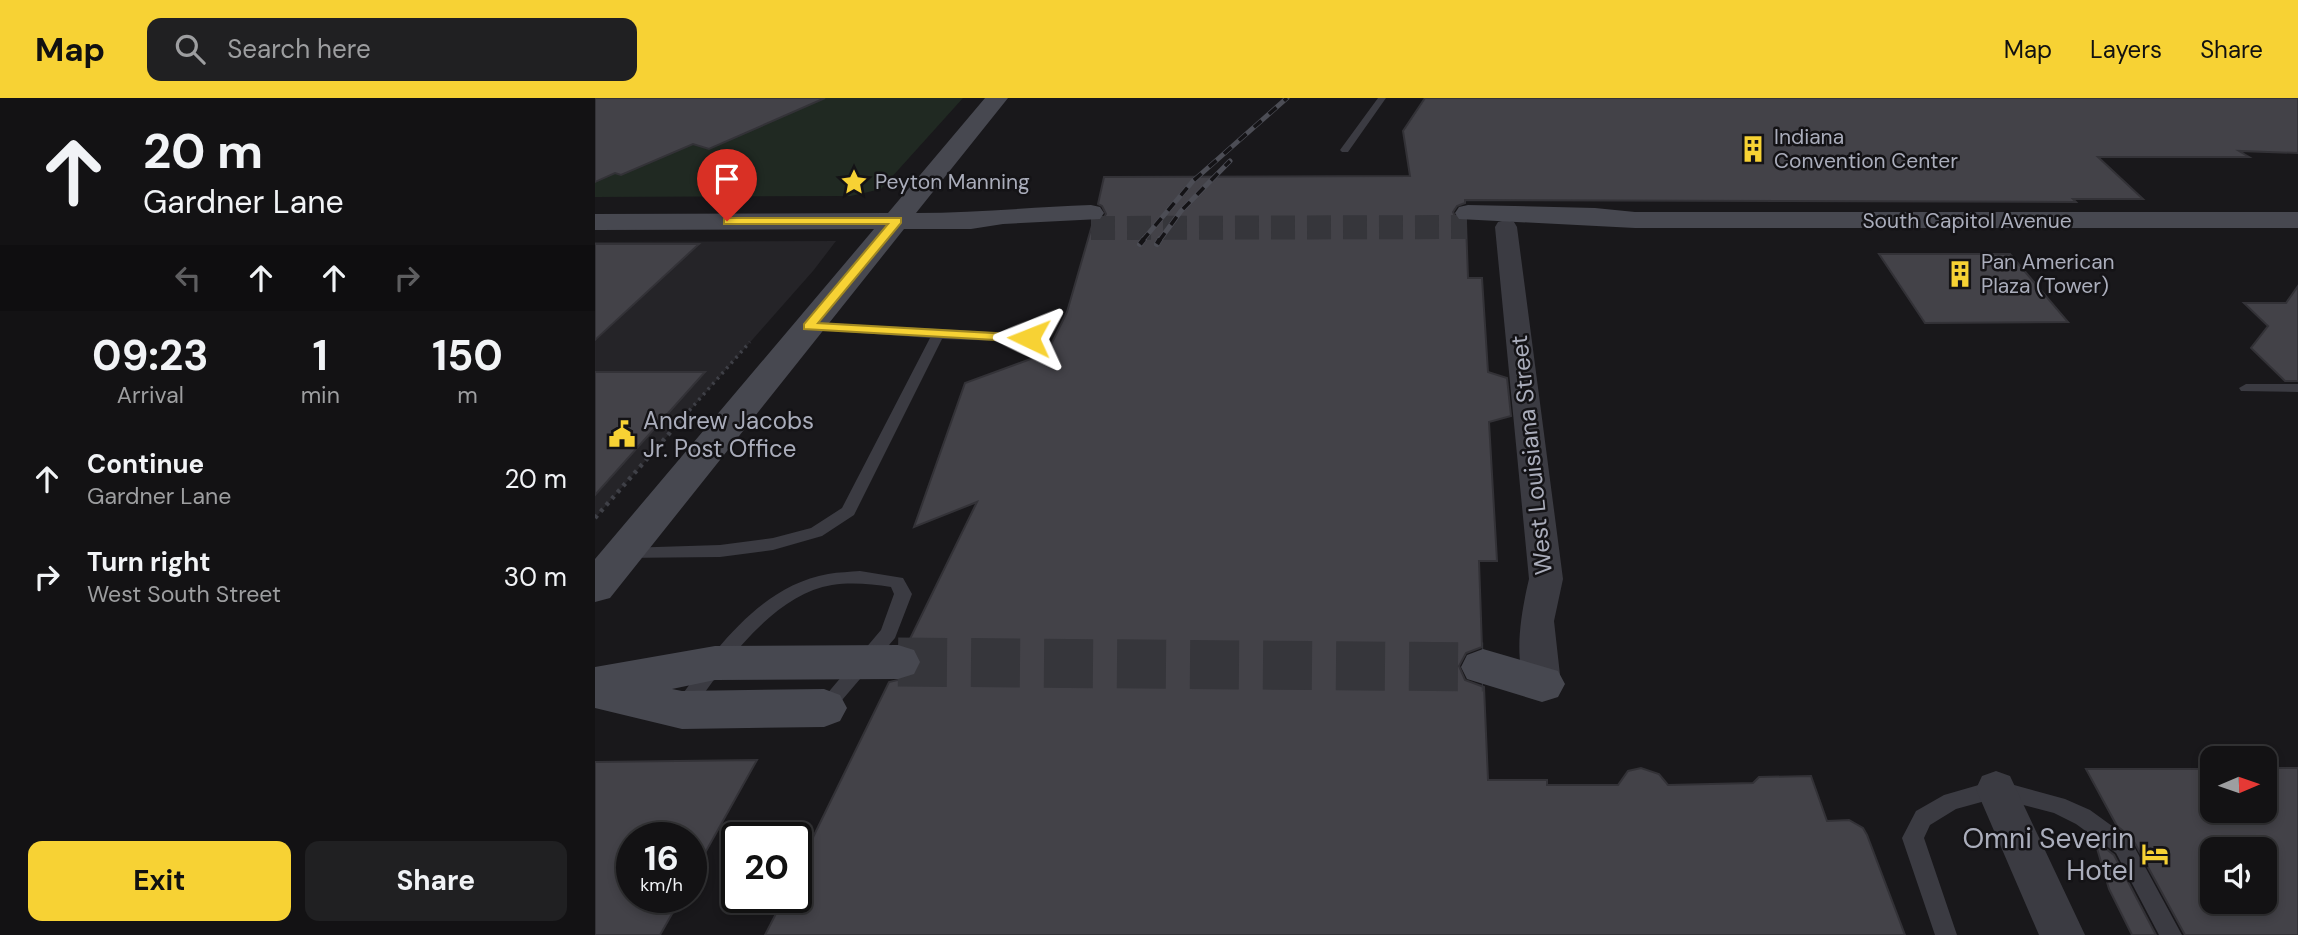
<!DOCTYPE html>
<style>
body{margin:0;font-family:"DM Sans",sans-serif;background:#202022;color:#f1f3f6;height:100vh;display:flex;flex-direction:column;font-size:26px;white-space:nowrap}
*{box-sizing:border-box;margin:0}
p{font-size:23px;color:#9d9ea0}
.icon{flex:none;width:38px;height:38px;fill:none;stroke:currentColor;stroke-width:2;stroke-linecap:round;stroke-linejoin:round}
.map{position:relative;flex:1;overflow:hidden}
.details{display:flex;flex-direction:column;background:#131214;width:595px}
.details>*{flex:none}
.banner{background:#131214;color:#f1f3f6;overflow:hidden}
.needle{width:46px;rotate:88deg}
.buttons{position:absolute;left:1605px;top:648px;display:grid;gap:14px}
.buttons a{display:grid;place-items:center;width:77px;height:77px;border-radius:14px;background:#131214;box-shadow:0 4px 10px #0003,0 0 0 2px #323234;font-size:35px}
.speed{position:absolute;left:21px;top:724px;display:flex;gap:14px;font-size:35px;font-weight:700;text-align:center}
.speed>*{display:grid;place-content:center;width:91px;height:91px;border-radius:50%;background:#131214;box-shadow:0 4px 10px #0003,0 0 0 2px #323234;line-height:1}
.speed small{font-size:18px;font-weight:400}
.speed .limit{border:4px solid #111;border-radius:10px;background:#fff;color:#111}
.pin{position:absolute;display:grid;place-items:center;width:60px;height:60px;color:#fff;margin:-72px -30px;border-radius:50% 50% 50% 0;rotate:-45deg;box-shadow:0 0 7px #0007}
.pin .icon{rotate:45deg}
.me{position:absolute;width:77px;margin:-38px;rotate:272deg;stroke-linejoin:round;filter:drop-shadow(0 0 5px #0008)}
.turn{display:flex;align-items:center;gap:24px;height:147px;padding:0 28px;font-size:32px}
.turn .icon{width:91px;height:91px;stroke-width:2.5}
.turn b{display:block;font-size:49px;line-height:60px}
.lanes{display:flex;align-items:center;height:66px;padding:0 28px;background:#0003;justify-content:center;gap:35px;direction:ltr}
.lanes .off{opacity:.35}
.eta{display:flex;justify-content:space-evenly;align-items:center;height:119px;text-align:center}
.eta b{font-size:42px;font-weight:700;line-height:49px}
.cta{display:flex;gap:14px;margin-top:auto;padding:14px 28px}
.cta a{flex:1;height:80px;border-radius:14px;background:#f7d234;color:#111;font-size:28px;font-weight:700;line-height:80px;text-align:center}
.cta a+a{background:#202022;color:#f1f3f6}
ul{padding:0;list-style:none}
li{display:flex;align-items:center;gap:21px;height:98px;padding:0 28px}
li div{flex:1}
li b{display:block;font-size:26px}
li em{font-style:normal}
header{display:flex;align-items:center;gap:42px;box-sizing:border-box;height:98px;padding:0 35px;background:#f7d234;color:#111}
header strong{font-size:33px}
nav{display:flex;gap:38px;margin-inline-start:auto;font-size:24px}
.search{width:490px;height:63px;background:#202022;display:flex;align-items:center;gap:18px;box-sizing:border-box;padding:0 24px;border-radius:14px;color:#9d9ea0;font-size:26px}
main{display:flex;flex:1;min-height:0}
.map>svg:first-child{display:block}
.built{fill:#252428}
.green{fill:#202922}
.building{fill:#434248;stroke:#333237;stroke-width:2;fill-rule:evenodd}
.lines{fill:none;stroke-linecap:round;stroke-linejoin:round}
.secondary-tunnel-far1{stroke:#36363b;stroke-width:24;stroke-dasharray:24 12;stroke-linecap:butt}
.secondary-tunnel{stroke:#36363b;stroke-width:49;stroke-dasharray:49 24;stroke-linecap:butt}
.path-far1{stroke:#3f4047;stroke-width:3.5;stroke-dasharray:2.5 4.5;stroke-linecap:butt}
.path{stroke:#3f4047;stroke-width:4.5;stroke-dasharray:3.5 5;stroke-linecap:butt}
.lane{fill:#3b3b42;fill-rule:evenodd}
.street{fill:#3b3b42;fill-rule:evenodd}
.secondary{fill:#474850;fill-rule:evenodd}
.rail-far1-casing{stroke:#4c4d55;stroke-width:5}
.rail-casing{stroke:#4c4d55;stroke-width:6}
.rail-far1{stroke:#141316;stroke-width:3.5;stroke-dasharray:10;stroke-linecap:butt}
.rail{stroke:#141316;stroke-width:4.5;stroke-dasharray:12;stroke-linecap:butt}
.route{fill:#f7d234;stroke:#a18822;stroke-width:2}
.labels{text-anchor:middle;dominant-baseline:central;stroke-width:5;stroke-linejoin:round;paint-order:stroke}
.far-poi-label{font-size:21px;fill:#aaadbb;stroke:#141316;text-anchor:start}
.far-street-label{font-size:21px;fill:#aaadbb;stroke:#141316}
.poi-label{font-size:24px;fill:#aaadbb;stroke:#141316;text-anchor:start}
.street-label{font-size:24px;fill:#aaadbb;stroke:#141316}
.near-poi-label{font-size:28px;fill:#aaadbb;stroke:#141316;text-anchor:end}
</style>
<header>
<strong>Map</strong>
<div class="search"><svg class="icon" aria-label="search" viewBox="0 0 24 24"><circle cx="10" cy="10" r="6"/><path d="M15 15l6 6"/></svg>Search here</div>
<nav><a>Map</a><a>Layers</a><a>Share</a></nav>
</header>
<main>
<section class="details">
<div class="banner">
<div class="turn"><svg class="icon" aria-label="ahead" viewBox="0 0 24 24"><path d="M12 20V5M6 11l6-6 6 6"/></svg><div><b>20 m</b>Gardner Lane</div></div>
<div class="lanes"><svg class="icon off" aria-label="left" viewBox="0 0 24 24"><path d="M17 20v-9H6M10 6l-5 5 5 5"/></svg><svg class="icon" aria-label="ahead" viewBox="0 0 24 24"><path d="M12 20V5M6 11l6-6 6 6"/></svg><svg class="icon" aria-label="ahead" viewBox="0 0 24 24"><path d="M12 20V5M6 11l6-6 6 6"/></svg><svg class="icon off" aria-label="right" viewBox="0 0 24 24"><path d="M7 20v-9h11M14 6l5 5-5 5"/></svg></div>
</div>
<div class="eta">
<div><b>09:23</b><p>Arrival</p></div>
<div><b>1</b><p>min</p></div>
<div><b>150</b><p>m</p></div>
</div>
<ul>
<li><svg class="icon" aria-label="ahead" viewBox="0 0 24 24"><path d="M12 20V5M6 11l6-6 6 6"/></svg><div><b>Continue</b><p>Gardner Lane</p></div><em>20 m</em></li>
<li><svg class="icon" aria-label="right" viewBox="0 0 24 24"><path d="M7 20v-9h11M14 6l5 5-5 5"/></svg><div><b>Turn right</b><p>West South Street</p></div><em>30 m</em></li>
</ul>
<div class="cta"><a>Exit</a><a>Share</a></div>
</section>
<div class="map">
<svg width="1703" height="837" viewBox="0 0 1703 837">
<rect width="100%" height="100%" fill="#19181b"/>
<path class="built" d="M241,143L218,173L0,420V144Z"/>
<path class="green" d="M0,0H368L286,91L256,98L0,99Z"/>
<path class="building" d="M0,0H230L114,51L98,46L26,77L20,75L0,84Z
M830,0H1703V55L1644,53L1654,59H1503L1548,101H1478L1481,104L870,102V105L862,108L858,114L862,122L871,124L873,180H887L893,274L912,280L916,318L894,324L902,463H884L887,549L871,555L864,568L870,582L889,589L893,682H952V687H1023L1033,673L1046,670L1064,676L1073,687L1158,685L1164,679L1216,678L1232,723L1254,722L1268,730L1272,737L1310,837H170L189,800H201V774L294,584L320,578L327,565L321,551L312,547L382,404L319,429L370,285L452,255L472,214L498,124L507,122L511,116L507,108L503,106L509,79L815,78L808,33Z
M0,146H104L0,242Z
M1284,156H1415L1473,224L1330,225Z
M1703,188V283H1690L1656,250L1673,228L1649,205H1691Z
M0,274H110L0,397Z
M162,662L96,780V740H37V800H86L65,837H0V664Z
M1670,670H1703V837H1590L1537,740L1522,728L1491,671H1617V712H1670ZM1617,751H1670V803H1617Z
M1501,747H1506L1519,757L1561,837H1537L1514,791Z"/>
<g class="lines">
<path class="secondary-tunnel-far1" d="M496,130L872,129"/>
<path class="secondary-tunnel" d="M303,564L888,569"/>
<path class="path-far1" d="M85,323L155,244"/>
<path class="path" d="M0,420L87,321"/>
<path class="lane" d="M783,0H791L753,54H747L745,52Z
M214,224L434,236L440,240L434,244L347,241L259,417L227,438L178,452L125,459L24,460L22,456L30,450L125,447L178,440L216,430L247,410L335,240L210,231L208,228Z
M1651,286H1703V294L1646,293L1644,290Z
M265,473L308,480L317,496L300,540L236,615L229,618L222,615L220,610L286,532L299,496L296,489C276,486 257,484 237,487C176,497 128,569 95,615L88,618L81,615L79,610L81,605C120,552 165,488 233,476C244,474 255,474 265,473Z
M1401,682L1470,701L1495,712L1535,741L1587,837H1564L1521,755L1481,726L1459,715L1401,700L1361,711L1335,727L1329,740L1362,837H1340L1307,740L1321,713L1349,697Z"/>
<path class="street" d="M911,122L919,124L922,129L968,481L959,523L966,586L960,596L947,601L934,596C917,564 926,515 934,481L900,129L903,124Z
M1401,673L1415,678L1490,837H1444L1381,691L1387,678Z"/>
<path class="secondary" d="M390,0H413L321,115C380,115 438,109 496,107L505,109L509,115L505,121L408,126L376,131H309L15,500L0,504V461L279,131L0,132V116L293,115Z
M873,107L1000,110L1040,114H1703V130H1040L864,121L860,115L864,109Z
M303,547L319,552L325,564L319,576L303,581L120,582L77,591L87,593L229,591L245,597L252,610L245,623L229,629L87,631L0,610V569L120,548Z
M888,551L963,573L970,586L963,599L947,604L872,581L866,569L872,557Z"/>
<defs>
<path id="rail-far1" d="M547,143L598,83L692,0
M564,143L586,113L635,63"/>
<path id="rail" d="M545,146L549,141
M562,146L565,141"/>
</defs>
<use href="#rail-far1" class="rail-far1-casing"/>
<use href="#rail" class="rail-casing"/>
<use href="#rail-far1" class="rail-far1"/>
<use href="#rail" class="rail"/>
</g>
<path class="route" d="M132,120H306V125L223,225L434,237L440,240L434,244L209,231V226L293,126H129V121Z"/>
<defs>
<symbol id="building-bare" viewBox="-9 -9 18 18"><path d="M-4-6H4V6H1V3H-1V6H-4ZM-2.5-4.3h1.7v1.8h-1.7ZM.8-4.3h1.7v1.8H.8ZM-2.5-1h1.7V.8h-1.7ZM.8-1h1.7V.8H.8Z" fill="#f7d234" stroke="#141316" stroke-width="2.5" paint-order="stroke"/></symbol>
<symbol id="sight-bare" viewBox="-9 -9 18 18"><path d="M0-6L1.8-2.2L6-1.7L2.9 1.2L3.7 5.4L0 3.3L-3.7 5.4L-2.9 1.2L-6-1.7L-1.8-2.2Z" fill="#f7d234" stroke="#141316" stroke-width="2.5" paint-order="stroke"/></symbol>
<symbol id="civic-bare" viewBox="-9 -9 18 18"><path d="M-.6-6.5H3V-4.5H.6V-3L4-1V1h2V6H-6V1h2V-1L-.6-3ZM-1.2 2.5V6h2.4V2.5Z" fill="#f7d234" stroke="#141316" stroke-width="2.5" paint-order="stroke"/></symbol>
<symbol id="hotel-bare" viewBox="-9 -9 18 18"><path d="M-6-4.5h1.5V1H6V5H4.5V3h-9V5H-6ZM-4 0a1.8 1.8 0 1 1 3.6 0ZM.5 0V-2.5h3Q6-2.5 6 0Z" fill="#f7d234" stroke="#141316" stroke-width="2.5" paint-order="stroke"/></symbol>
</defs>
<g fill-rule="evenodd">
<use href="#building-bare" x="1139" y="32" width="38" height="38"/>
<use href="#sight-bare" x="240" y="65" width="38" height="38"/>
<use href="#building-bare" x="1346" y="157" width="38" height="38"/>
<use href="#civic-bare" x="8" y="317" width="38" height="38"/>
<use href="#hotel-bare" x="1541" y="737" width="38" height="38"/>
</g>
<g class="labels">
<g class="far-poi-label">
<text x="1179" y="39">Indiana<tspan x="1179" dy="24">Convention Center</tspan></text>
<text x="280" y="84">Peyton Manning</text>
<text x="1386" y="164">Pan American<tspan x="1386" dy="24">Plaza (Tower)</tspan></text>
</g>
<g class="far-street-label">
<text x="1372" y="123">South Capitol Avenue</text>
</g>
<g class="poi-label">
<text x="48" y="322">Andrew Jacobs<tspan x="48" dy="28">Jr. Post Office</tspan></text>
</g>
<g class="street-label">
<text transform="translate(936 357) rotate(-96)">West Louisiana Street</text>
</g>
<g class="near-poi-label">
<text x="1539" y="740">Omni Severin<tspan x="1539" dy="32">Hotel</tspan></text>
</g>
</g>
</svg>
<div class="buttons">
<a><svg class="needle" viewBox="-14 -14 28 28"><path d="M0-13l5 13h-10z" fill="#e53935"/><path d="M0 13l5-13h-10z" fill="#9d9ea0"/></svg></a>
<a><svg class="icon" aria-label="sound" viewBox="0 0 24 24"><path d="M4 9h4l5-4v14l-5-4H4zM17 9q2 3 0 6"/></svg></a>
</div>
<div class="speed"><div>16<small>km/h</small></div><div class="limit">20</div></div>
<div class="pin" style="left:132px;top:123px;background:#d93025"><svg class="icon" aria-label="arrive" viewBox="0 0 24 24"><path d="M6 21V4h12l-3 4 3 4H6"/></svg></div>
<svg class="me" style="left:434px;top:240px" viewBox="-20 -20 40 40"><path d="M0-17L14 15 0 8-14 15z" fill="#f7d234" stroke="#fff" stroke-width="4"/></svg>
</div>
</main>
